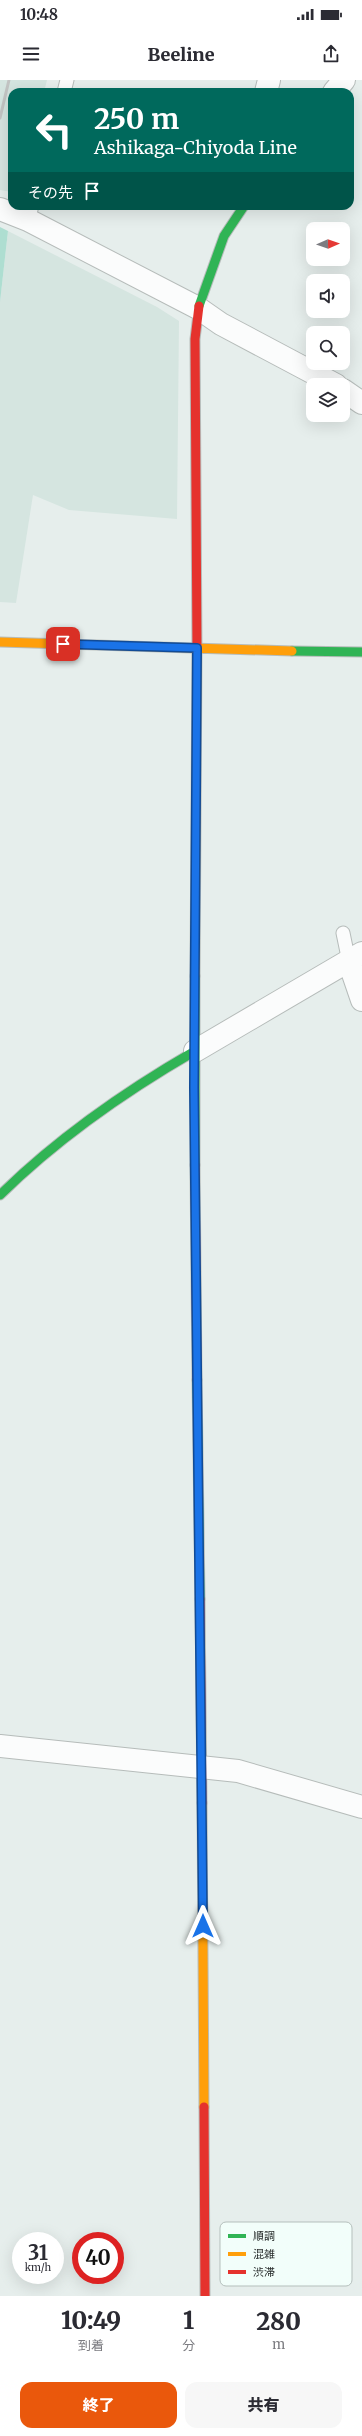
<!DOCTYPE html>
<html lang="ja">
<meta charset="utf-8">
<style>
body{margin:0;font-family:Merriweather,"Noto Sans JP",serif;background:#f7f7f7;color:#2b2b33;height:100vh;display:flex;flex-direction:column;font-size:15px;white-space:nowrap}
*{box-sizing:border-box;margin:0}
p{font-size:13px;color:#7c7c81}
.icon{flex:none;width:22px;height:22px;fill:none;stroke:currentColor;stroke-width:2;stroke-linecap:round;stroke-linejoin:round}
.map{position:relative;height:2216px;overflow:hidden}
.sheet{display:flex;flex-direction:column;background:#fff;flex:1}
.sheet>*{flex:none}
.banner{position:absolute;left:8px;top:8px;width:346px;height:122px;border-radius:12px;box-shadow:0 4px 16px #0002;background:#00695c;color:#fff;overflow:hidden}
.needle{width:26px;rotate:88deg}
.controls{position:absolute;left:306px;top:142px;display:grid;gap:8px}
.controls a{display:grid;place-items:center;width:44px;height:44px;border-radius:8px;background:#fff;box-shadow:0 4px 16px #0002;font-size:20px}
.speed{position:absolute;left:12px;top:2152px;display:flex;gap:8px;font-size:20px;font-weight:700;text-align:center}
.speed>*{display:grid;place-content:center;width:52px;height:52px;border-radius:50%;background:#fff;box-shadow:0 4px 16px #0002;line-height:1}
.speed small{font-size:10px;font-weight:400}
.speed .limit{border:6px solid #d22;background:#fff;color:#111}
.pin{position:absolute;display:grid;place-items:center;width:34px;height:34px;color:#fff;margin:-17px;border-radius:8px;box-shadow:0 2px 6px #0006}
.me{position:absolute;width:44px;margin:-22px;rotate:0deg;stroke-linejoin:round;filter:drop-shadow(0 0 3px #0008)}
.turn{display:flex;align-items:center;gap:14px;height:84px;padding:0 20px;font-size:18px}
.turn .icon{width:52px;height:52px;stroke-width:2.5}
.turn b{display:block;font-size:28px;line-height:34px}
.then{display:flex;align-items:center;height:38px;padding:0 20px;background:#0003;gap:8px;font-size:15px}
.eta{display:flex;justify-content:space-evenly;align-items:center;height:68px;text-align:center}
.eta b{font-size:24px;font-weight:800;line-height:28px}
.button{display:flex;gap:8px;margin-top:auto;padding:8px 20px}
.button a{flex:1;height:46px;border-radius:12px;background:#ea580c;color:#fff;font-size:16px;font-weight:800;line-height:46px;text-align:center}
.button a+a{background:#f7f7f7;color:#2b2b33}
.status{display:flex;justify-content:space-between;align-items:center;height:28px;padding:0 20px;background:#fff;direction:ltr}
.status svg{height:11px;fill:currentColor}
header{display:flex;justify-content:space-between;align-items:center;height:52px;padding:0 20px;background:#fff;font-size:18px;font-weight:800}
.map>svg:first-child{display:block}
.built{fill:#d5e5e0}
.green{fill:#aeded1}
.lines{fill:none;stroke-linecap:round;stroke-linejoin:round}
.lane-casing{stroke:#b6bcba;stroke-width:15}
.street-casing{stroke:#b6bcba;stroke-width:24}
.fast-casing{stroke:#b6bcba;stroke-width:11}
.slow-casing{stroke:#b6bcba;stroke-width:11}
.jam-casing{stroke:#b6bcba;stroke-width:11}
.lane{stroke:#fbfcfc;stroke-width:13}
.street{stroke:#fbfcfc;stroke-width:22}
.fast{stroke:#30b455;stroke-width:9}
.slow{stroke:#ff9f0a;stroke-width:9}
.jam{stroke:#e5322d;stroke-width:9}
.rail{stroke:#c2c4c3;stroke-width:3}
.route-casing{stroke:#114b97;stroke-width:10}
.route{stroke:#1a73e8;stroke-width:7}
.key{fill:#f2fefa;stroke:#b5bfbc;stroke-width:1}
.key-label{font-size:11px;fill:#282d2c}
</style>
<div class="status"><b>10:48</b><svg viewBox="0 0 49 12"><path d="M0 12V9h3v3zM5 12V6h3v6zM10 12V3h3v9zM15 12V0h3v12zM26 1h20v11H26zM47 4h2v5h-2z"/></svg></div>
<header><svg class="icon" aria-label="menu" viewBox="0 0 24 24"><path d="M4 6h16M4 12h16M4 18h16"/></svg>Beeline<svg class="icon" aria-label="share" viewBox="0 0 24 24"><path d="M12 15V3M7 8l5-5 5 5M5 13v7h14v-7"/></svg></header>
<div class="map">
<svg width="362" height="2216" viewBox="0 0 362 2216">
<rect width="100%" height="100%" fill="#e6eeec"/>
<path class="built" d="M0,0H47L44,12H12V112L0,110Z
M8,151L157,227L179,241L177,439L69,430L33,415L16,523L0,522V222Z"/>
<path class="green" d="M0,147L8,151L0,222Z"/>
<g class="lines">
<defs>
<path id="lane" d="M64,12L67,0
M28,140L32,126
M343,853L349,882"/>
<path id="street" d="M266,12L269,0
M334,12L344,0
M0,129L28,140L198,228L221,244L336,305
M343,310L362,323
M349,882L362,920
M195,971L362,873
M0,1666L238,1691L362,1727"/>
<path id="fast" d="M199,226L224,156L244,126
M292,571L362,572
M195,896V1085
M0,1115C59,1057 124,1012 195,971
M197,1300L200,1519"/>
<path id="slow" d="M0,562L292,571
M195,896L197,570
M202,1723L204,2027"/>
<path id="jam" d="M197,570L195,259L199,226
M195,1085L197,1300
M200,1519L202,1723
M204,2027L205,2216"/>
</defs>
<use href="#lane" class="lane-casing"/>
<use href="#street" class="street-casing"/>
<use href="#fast" class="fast-casing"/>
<use href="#slow" class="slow-casing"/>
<use href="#jam" class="jam-casing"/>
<use href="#lane" class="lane"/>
<use href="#street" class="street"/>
<use href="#fast" class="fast"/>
<use href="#slow" class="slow"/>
<use href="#jam" class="jam"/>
<path class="rail" d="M0,38L9,0"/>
</g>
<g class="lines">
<defs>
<path id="route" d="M63,564L197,568L194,1008L203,1846"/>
</defs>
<use href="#route" class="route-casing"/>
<use href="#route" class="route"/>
</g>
<rect x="220" y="2142" width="132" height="64" rx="6" class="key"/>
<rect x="228" y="2154" width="18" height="4" fill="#30b455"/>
<rect x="228" y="2172" width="18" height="4" fill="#ff9f0a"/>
<rect x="228" y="2190" width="18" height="4" fill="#e5322d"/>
<g class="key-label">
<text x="253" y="2160">順調</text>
<text x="253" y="2178">混雑</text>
<text x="253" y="2196">渋滞</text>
</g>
</svg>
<div class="controls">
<a><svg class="needle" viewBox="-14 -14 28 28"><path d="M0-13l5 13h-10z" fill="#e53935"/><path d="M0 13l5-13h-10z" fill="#7c7c81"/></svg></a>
<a><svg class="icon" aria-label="sound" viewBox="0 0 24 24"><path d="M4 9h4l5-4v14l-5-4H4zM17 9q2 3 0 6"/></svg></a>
<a><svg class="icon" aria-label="search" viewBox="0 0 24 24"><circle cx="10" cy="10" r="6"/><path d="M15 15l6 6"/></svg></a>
<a><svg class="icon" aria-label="layers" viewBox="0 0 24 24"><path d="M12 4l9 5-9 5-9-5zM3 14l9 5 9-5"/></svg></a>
</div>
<div class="speed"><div>31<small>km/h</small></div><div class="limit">40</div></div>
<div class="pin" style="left:63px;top:564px;background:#d93025"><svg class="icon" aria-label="arrive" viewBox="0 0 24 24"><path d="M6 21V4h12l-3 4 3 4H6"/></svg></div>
<svg class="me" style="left:203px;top:1846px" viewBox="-20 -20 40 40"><path d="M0-17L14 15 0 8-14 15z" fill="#1a73e8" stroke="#fff" stroke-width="4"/></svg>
<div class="banner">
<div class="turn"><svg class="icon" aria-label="left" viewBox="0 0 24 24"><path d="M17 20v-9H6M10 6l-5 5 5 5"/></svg><div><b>250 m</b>Ashikaga-Chiyoda Line</div></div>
<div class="then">その先<svg class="icon" aria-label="arrive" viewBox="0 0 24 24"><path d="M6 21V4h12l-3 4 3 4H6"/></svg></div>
</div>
</div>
<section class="sheet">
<div class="eta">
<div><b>10:49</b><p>到着</p></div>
<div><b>1</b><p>分</p></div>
<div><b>280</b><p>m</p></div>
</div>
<div class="button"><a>終了</a><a>共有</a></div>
</section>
